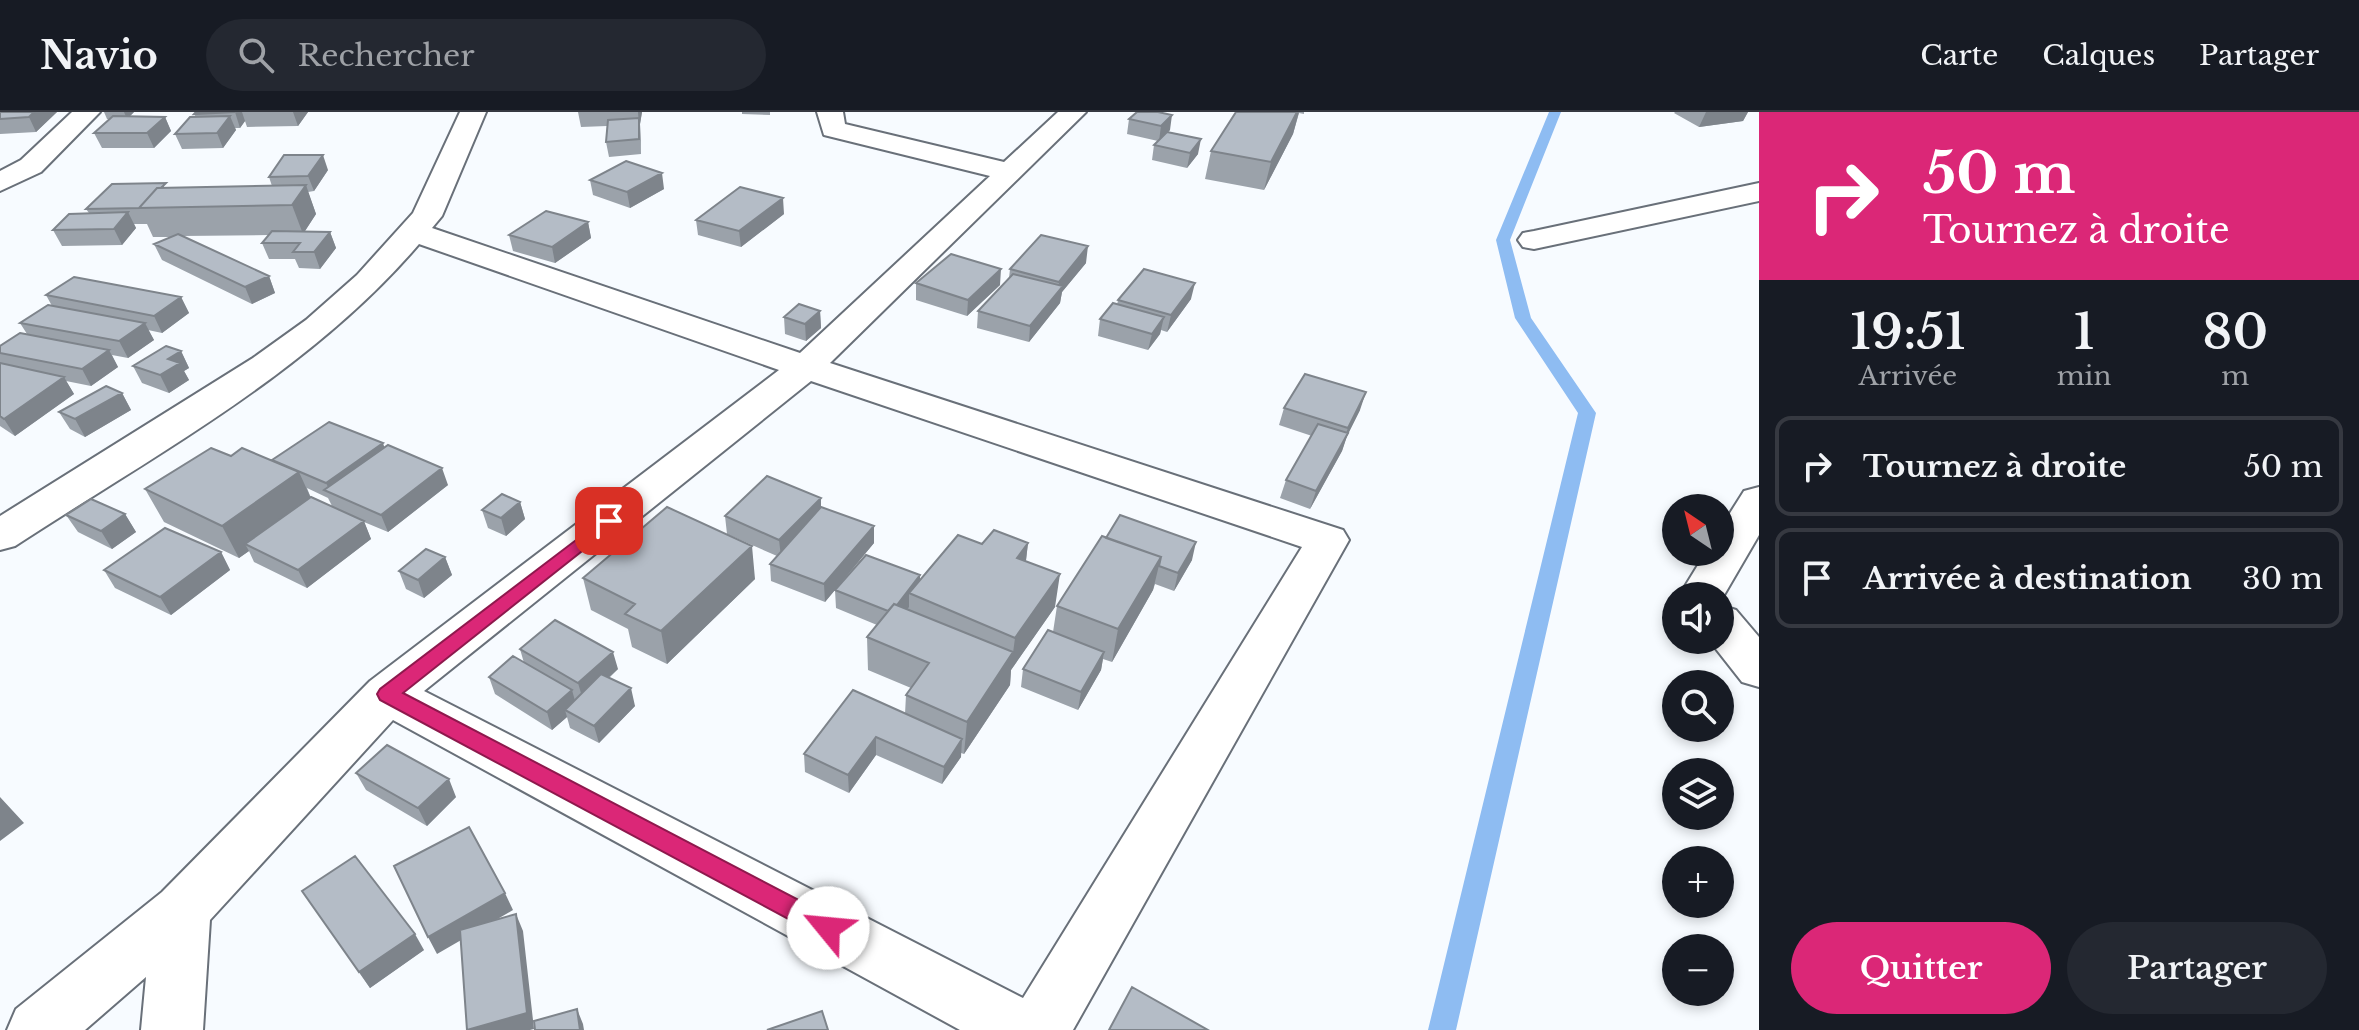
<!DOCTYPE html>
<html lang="fr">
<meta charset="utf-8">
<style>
body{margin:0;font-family:"Libre Baskerville",serif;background:#242831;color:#f1f3f6;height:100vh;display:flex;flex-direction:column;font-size:30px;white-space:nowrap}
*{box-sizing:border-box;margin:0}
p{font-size:26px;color:#9ea1a6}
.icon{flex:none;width:44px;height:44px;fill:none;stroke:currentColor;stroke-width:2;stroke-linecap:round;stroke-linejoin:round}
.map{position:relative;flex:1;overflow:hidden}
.sheet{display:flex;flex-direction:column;background:#171b24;width:600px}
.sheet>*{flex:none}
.top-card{background:#db2777;color:#fff;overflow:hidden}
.needle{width:52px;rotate:325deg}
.buttons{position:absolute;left:1662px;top:382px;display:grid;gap:16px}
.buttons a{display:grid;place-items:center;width:72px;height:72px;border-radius:50%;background:#171b24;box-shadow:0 4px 12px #0003;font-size:40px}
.pin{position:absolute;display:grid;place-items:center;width:68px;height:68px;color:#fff;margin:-34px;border-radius:16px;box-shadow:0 4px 12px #0006}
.me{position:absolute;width:88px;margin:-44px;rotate:298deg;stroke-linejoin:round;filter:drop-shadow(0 0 6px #0008)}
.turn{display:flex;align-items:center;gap:28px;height:168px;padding:0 32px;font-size:36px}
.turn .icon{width:104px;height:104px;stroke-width:2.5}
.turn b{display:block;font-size:56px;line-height:68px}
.eta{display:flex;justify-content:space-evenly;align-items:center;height:136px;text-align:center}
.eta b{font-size:48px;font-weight:600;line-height:56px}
.primary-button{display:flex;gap:16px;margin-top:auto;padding:16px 32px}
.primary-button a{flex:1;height:92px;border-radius:48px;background:#db2777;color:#fff;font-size:32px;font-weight:600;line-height:92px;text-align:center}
.primary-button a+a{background:#242831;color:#f1f3f6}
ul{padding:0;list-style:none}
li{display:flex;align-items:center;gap:24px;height:100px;margin:0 16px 12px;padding:0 16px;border:4px solid #363941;border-radius:16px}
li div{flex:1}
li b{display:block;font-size:30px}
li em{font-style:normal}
header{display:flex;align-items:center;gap:48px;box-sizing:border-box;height:112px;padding:0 40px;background:#171b24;border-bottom:2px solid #363941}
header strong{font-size:38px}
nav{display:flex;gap:44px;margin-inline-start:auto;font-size:28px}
.search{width:560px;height:72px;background:#242831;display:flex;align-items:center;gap:20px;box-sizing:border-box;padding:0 28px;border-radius:44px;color:#9ea1a6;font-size:30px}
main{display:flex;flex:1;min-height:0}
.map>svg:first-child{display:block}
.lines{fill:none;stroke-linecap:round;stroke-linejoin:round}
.stream{fill:#8ebcf2;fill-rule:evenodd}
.minor-casing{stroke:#697079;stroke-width:4}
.minor{fill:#fff;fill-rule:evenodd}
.wall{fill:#9ba2aa;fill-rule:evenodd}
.shaded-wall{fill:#7e848b}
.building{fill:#b4bcc6;stroke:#7e848b;stroke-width:2}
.route{fill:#db2777;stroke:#8e194d;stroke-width:2}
</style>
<header>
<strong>Navio</strong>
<div class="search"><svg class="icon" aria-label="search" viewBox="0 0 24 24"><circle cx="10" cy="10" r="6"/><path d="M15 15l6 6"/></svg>Rechercher</div>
<nav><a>Carte</a><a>Calques</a><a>Partager</a></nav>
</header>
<main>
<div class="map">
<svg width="1759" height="918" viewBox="0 0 1759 918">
<rect width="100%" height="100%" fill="#f7fbff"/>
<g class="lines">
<path class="stream" d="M1549,0H1561L1510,128L1531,206L1596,301L1456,918H1428L1578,301L1515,206L1496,128Z"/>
<defs>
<path id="minor" d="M72,0H100L41,60L0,79V59L21,48Z
M460,0H486L442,104L432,116L800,241L990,64L824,23L817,0H843L845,12L1004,50L1058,0H1086L830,251L1343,418L1349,428L1073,918H960L393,608L210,808L203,918H141L146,865L85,918H7L16,897L162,780L370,569L779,258L419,132C310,260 154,343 15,434L0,438V404L253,246L306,208L357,163L413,101ZM811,269L1302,435L1023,886L424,579Z
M1759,71V89L1534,137L1523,135L1518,128L1523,121L1534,119Z
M1759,375V423L1720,490V484H1679L1706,440H1720V417L1744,379Z
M1720,493L1736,498L1759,525V575L1742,570L1709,528H1720Z"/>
</defs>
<use href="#minor" class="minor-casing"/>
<use href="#minor" class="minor"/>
</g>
<path class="wall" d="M0,0H57L36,20L0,22Z
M104,0H134L129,5H165L171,19L154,36H102L94,21L111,7H107Z
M196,0H308L298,14L247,15L245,9L240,16H235L236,18L223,36L182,37L175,22L196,5L194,2Z
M578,0H642L640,12L641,42L609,45L606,30L607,14L581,15Z
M742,0H770V3L742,2Z
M1137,0L1170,18L1168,20L1198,42L1187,56L1152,48L1154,33L1158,29L1127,22L1129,7Z
M1236,0H1304V2L1299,1L1293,22L1264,78L1205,67L1211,39Z
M1675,0H1748L1743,9L1699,15L1674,1Z
M328,58L314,79L308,80L316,102L305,119L330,120L336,136L320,157L299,156L295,147H269L262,131L269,123L182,124L269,164L275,181L252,192L162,148L154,132L172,125H153L147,112H134L136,116L122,133L62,134L53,118L89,101L86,97L168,76L272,74L269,65Z
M590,68L664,77L630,96L593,83Z
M784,102L741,135L698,123L696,108Z
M588,110L591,126L555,151L513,139L509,123Z
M1086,151L1062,180L1060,191L1029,230L977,216L978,199L1009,166L1010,157Z
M916,171L1000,173L967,204L916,188Z
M46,183L181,185L189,201L162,221L148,218L154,228L128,246L112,243L118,255L91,274L66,269L74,282L15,324L0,314V234L27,222L20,211L52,194Z
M1191,187L1167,220L1161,218L1160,222L1148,238L1098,224L1100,207L1117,193L1118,188Z
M820,199L821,216L806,229L785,222L784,205Z
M181,239L189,256L184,259L189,268L169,281L142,271L133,254Z
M122,281L131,298L85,325L70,317L59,300Z
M1284,296L1360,298L1347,324L1342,339L1310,397L1280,386L1286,368L1312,324L1279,313Z
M384,336L448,373L388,420L364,410L371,427L307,476L254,450L249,439L239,446L164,410L145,377L231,344L273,349ZM307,376L328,386L332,394L311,386Z
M520,390L525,407L506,424L488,416L482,398Z
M821,395L874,431L825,490L771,469L770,452L777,444L727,422L725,404Z
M125,402L136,420L112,437L78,420L66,403Z
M1102,424L1192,448L1174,479L1155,472L1153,478L1112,550L1103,547L1101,558L1078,598L1021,575L1023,557L1053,520L1057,494Z
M1028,431L1026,449L1055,495L1011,558L1010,573L964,642L961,641V645L942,672L876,643L849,681L805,660L804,642L905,602L906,583L911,576L868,558L867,525L877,513L836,496L835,478L920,468L982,432Z
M221,440L230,458L171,503L115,476L104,458Z
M445,445L452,463L424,486L406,477L399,459Z
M583,466L755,467L667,552L632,535L628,517L591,498Z
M520,537L618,557L609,566L635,594L599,631L570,616L567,605L552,618L495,582L489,565L524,551Z
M356,661L456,685L427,714L366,678Z
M302,779L424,838L370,876Z"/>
<path class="shaded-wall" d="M34,0H57L36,20L29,5Z
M124,0H134L127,7Z
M235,0H242L245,9L240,16Z
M293,0H308L298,14Z
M638,0H642L640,12L641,42Z
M1297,0H1299L1293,22L1264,78L1271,50Z
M1706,0H1748L1743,9L1699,15Z
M1172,3L1170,18L1159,29L1161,14Z
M230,4L236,18L223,36L217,21Z
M165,5L171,19L154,36L147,21Z
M1201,27L1198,42L1187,56L1190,41Z
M323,43L328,58L314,79L308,64Z
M662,61L664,77L630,96L627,80Z
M306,73L316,102L303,122L292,93Z
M783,86L784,102L741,135L739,119Z
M128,100L136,116L122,133L114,117Z
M588,110L591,126L555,151L552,135Z
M330,120L336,136L320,157L314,140Z
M1088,134L1086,151L1062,180L1060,191L1029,230L1030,214L1058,180L1059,170Z
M1001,157L1000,173L967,204L968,188Z
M269,164L275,181L252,192L245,175Z
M1195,171L1191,187L1167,220L1171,203Z
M181,185L189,201L162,221L154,204Z
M820,199L821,216L806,229L805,212Z
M1164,205L1160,222L1148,238L1152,222Z
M145,211L154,228L128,246L119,229Z
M109,238L118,255L91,274L82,257Z
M181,239L189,256L184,259L189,268L169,281L160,263L168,247Z
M64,265L74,282L15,324L4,307Z
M1366,280L1360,298L1347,324L1342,339L1310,397L1316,379L1343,329L1348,316Z
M122,281L131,298L85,325L75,307Z
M383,331L389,349L331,381L326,371Z
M442,356L448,373L388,420L381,403Z
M299,360L314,393L245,432L249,439L239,446L222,414Z
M821,386V404L781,445L779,428Z
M520,390L525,407L506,424L501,406Z
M125,402L136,420L112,437L101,419Z
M364,409L371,427L307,476L298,458Z
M874,414V431L825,490L824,472Z
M1196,430L1192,448L1174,479L1178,461Z
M1028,431L1024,464L1017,446Z
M752,434L755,467L667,552L661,519Z
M221,440L230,458L171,503L160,485Z
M445,445L452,463L424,486L418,468Z
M1161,445L1153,478L1112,550L1118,517Z
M1060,462L1055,495L1011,558L1010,573L964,642L967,610L1013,541L1015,526Z
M920,463V481H909V495L891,518V500Z
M613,540L618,557L583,588L578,571Z
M1104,540L1101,558L1078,598L1081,580Z
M631,576L635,594L599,631L594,614Z
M572,578L577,596L565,598L567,605L552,618L547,600Z
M876,625V643L849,681L848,663Z
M962,627L961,645L942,672L944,655Z
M449,667L456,685L427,714L418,696Z
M0,685L24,711L0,729Z
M505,781L513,798L437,842L428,825Z
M516,802L523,819L534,917L530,918H470Z
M415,822L424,838L370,876L359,860Z
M577,897L583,912L584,918H580Z"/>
<path class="building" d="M0,0H34L29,5L0,7Z
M196,0H235L194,2Z
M1137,0H1158L1172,3L1161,14L1129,7Z
M1236,0H1297L1271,50L1211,39Z
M113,4L165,5L147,21H94Z
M230,4L217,21L175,22L190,5Z
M639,6V27L606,30L608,8Z
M1167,20L1201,27L1190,41L1154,33Z
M284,43H323L308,64L269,65Z
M626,49L662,61L627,80L590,68Z
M166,71L161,76H157L139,96H142L86,97L112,72Z
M306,73L292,93L139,96L157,76Z
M740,75L783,86L739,119L696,108Z
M546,99L588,110L552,135L509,123Z
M128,100L114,117L53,118L69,102Z
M272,119L330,120L314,140H293L300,131H262Z
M178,122L269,164L245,175L154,132Z
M1041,123L1088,134L1059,170L1010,157Z
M951,142L1001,157L968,188L916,171Z
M1144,157L1195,171L1171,203L1118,188Z
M1013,162L1063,174L1030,214L978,199Z
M74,165L181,185L154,204L46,183Z
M1113,191L1164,205L1152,222L1100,207Z
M799,192L820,199L805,212L784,205Z
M48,193L145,211L119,229L20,211Z
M20,221L109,238L82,257L0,241V234Z
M166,234L181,239L168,247L180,251L160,263L133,254Z
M0,251L64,265L4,307L0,304Z
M1305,262L1366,280L1348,316L1284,296Z
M106,274L122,281L75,307L59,300Z
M329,310L383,331L326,371L272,348Z
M1318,312L1348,321L1316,379L1286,368Z
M388,333L442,356L381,403L324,378Z
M211,336L231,344L242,336L299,360L222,414L145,377Z
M767,364L821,386L779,428L725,404Z
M502,382L520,390L501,406L482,398Z
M311,385L364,409L298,458L245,432Z
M91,387L125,402L101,419L66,403Z
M667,395L752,434L661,519L625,502L635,492L583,466Z
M821,395L874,414L824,472L770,452Z
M1120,403L1196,430L1178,461L1159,454L1161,445L1106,426Z
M165,416L221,440L160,485L104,458Z
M994,418L1028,431L1017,446L1060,462L1015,526L909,481L958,423L982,432Z
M1102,424L1161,445L1118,517L1057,494Z
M426,437L445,445L418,468L399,459Z
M866,443L920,463L897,493L894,492L888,499L835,478Z
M894,492L1013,540L967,610L906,583L929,551L867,525Z
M555,508L613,540L578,571L520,537Z
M1048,518L1104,540L1081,580L1023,557Z
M513,544L572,578L547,600L489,565Z
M601,562L631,576L594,614L565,598Z
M853,578L962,627L944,655L876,625L848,663L804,642Z
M387,633L449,667L418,696L356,661Z
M469,715L505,781L428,825L394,754Z
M355,744L415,822L359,860L302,779Z
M516,802L527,901L467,918L460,818Z
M1132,875L1208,918H1109Z
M577,897L580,918H535L534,909Z
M822,899L828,918H767Z"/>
<path class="route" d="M609,403L615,405L618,409L615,413L403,581L837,808L840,816L837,824L828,827L820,824L380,588L377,582L380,577Z"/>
</svg>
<div class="buttons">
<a><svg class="needle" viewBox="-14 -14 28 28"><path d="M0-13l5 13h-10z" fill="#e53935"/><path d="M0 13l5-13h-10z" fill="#9ea1a6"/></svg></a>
<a><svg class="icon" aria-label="sound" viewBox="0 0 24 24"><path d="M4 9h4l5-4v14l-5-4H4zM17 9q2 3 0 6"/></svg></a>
<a><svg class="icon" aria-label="search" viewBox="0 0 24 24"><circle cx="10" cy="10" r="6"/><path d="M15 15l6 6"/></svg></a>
<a><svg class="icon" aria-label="layers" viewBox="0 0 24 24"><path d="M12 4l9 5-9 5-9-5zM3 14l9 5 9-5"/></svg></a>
<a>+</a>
<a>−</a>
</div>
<div class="pin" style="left:609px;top:409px;background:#d93025"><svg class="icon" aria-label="arrive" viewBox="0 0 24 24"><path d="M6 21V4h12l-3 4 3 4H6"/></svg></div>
<svg class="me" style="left:828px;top:816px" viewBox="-20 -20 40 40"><circle r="19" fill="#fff"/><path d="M0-13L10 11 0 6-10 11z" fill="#db2777"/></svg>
</div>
<section class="sheet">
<div class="top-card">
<div class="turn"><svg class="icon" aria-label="right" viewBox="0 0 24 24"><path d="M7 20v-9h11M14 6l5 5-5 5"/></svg><div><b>50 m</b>Tournez à droite</div></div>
</div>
<div class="eta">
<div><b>19:51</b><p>Arrivée</p></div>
<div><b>1</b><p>min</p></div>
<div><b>80</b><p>m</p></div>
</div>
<ul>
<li><svg class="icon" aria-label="right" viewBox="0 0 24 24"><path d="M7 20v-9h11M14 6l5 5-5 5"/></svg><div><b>Tournez à droite</b></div><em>50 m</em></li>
<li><svg class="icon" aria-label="arrive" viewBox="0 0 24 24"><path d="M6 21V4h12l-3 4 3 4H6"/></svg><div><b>Arrivée à destination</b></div><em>30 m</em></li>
</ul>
<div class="primary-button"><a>Quitter</a><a>Partager</a></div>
</section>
</main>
